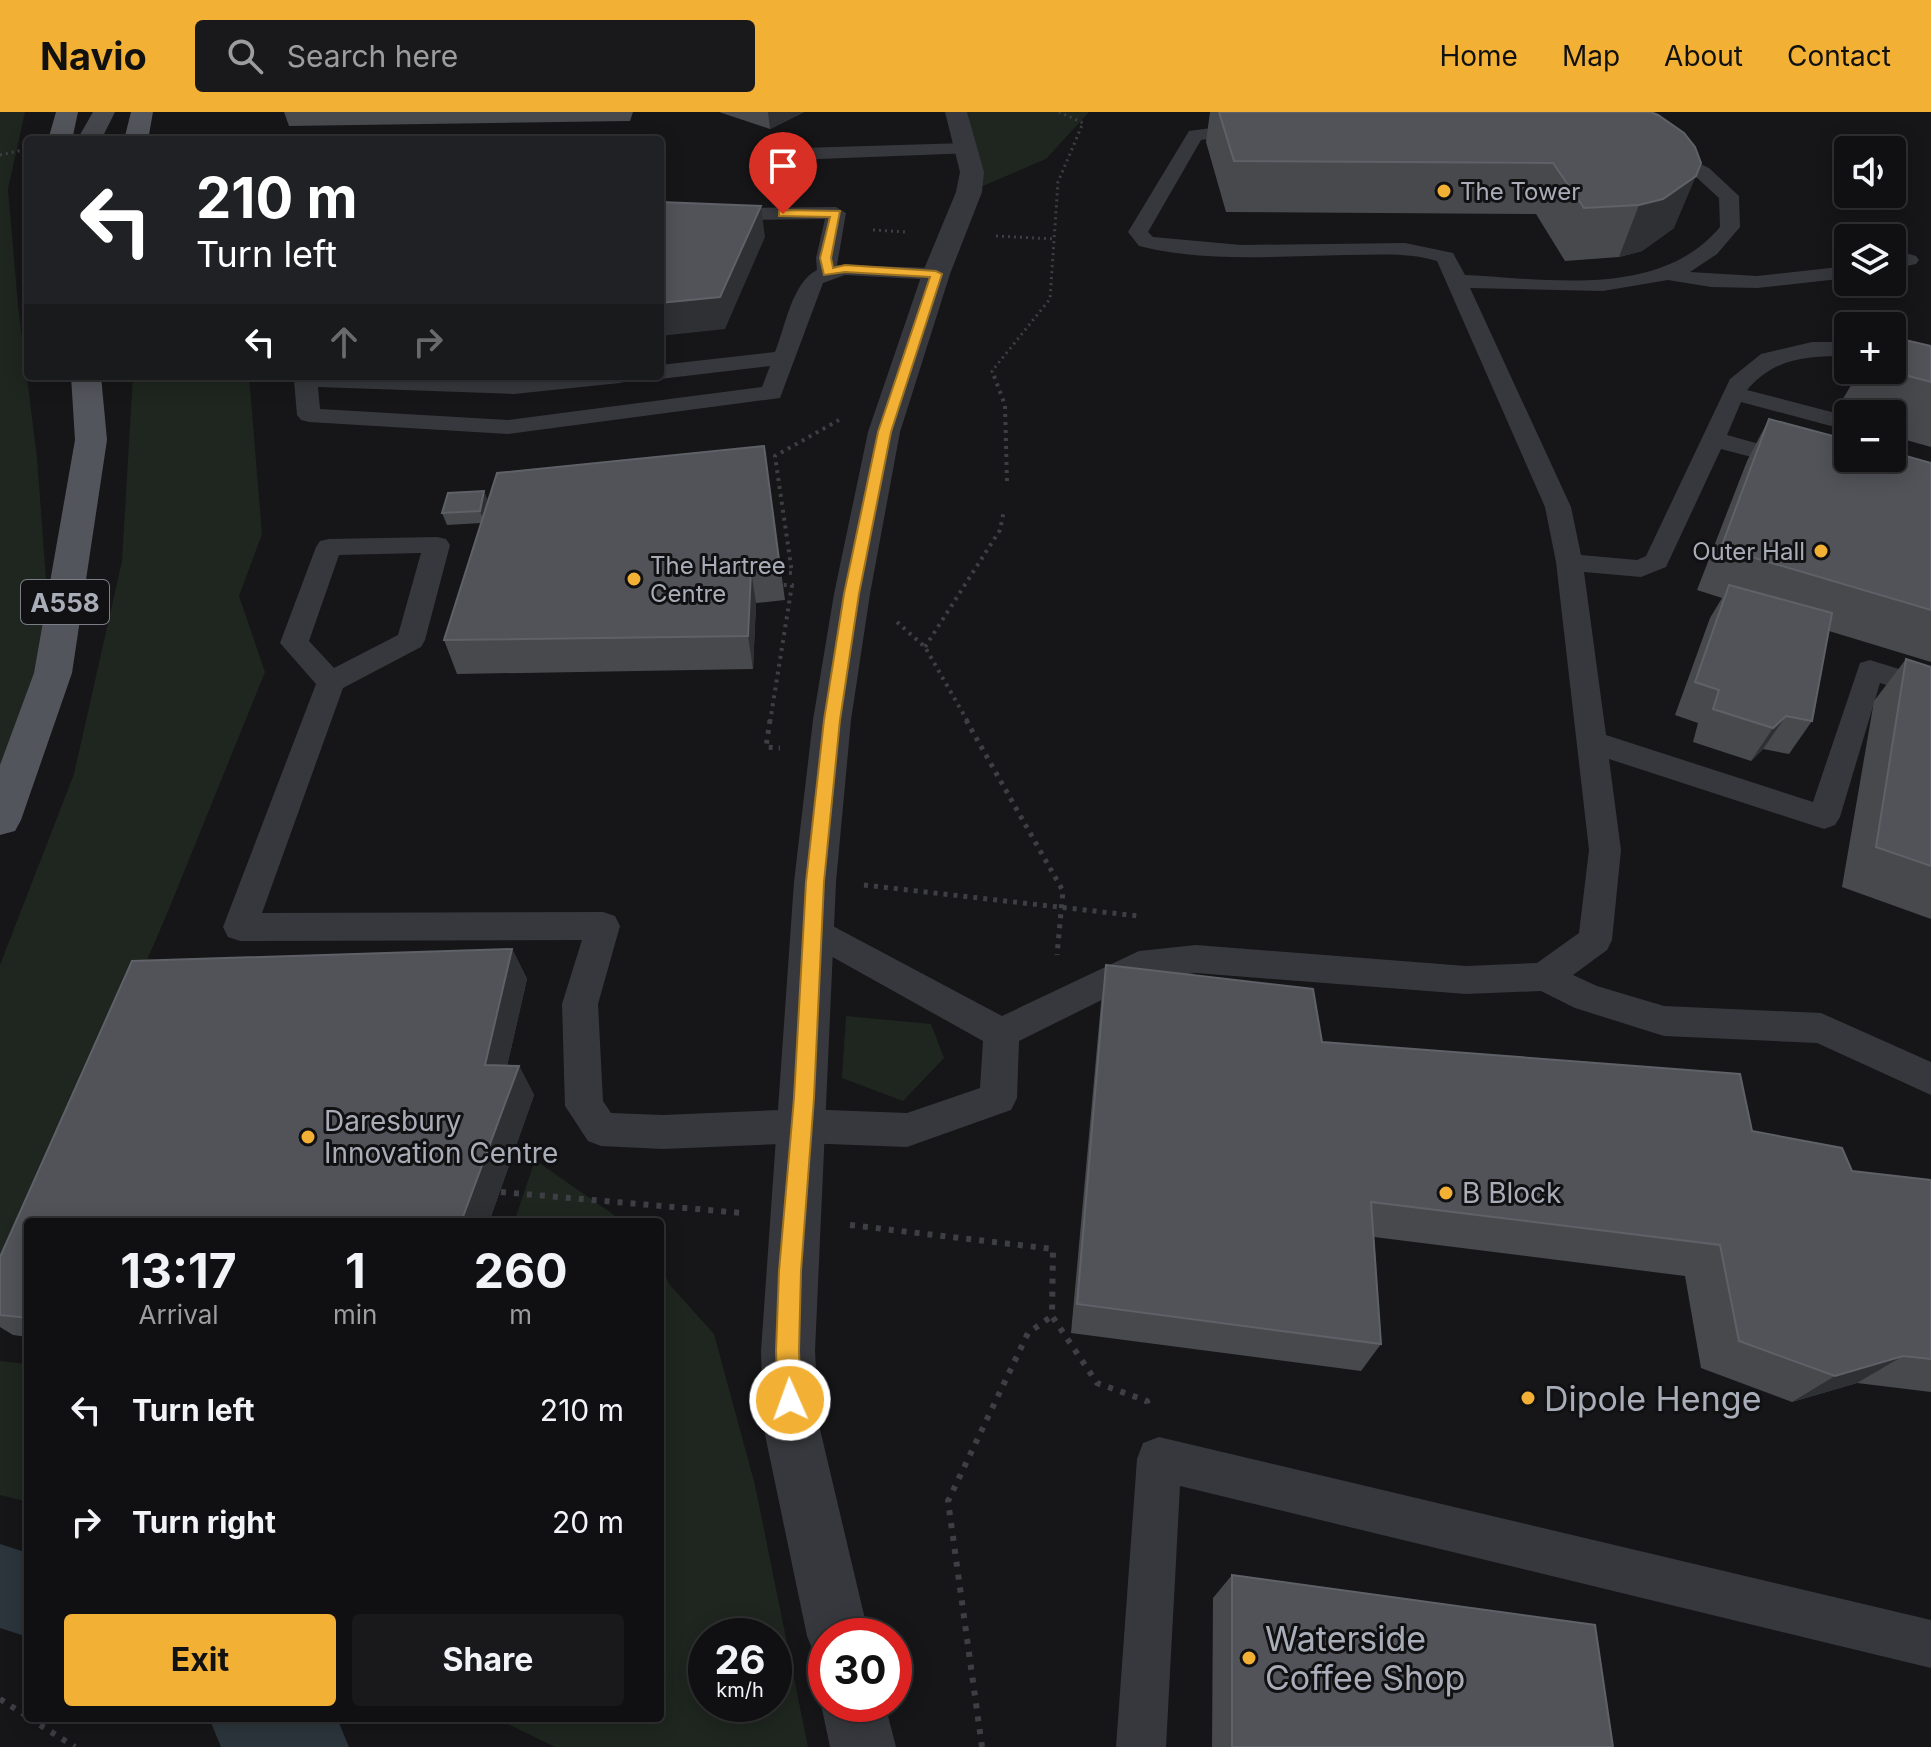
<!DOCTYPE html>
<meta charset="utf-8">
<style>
body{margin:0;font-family:Inter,sans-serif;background:#19191b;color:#f1f3f6;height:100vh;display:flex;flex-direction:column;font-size:30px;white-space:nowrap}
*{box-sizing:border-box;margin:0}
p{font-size:26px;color:#9c9d9f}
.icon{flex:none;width:44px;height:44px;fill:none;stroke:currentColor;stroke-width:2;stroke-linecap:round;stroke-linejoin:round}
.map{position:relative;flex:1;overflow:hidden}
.drawer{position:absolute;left:24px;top:1106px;width:640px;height:504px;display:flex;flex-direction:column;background:#101012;border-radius:8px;box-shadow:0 4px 20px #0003,0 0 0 2px #303032}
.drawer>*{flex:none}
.banner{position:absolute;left:24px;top:24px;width:640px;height:244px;border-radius:8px;box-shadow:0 4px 20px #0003,0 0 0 2px #303032;background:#202124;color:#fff;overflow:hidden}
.tools{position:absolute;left:1834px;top:24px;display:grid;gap:16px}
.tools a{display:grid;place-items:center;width:72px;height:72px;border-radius:8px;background:#101012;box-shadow:0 4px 20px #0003,0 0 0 2px #303032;font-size:40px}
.speed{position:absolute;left:688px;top:1506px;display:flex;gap:16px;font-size:40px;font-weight:700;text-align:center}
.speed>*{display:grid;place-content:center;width:104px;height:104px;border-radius:50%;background:#101012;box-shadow:0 4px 20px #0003,0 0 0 2px #303032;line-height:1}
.speed small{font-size:20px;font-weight:400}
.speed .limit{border:12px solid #d22;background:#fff;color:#111}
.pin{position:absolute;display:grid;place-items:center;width:68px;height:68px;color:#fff;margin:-82px -34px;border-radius:50% 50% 50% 0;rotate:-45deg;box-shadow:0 0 8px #0007}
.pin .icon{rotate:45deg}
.me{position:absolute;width:88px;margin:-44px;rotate:358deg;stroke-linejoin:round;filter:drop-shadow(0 0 6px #0008)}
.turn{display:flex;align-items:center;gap:28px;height:168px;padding:0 40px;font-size:36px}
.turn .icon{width:104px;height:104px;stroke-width:2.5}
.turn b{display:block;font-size:56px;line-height:68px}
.lanes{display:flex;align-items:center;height:76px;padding:0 40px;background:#0003;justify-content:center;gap:40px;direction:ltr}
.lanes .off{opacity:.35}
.eta{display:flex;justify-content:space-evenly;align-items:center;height:136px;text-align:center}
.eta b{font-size:48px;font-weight:700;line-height:56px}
.cta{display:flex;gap:16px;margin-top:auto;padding:16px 40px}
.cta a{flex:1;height:92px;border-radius:8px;background:#f2b134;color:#111;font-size:32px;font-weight:700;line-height:92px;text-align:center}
.cta a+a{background:#19191b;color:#f1f3f6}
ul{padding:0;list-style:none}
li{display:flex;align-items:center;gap:24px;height:112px;padding:0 40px}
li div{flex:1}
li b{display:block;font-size:30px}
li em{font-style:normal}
header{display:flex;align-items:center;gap:48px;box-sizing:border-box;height:112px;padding:0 40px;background:#f2b134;color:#111}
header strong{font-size:38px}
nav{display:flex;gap:44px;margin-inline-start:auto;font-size:28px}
.search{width:560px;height:72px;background:#19191b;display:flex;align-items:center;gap:20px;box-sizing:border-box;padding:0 28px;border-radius:8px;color:#9c9d9f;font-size:30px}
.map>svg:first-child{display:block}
.green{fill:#1e261f;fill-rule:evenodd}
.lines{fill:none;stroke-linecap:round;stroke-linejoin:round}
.canal{fill:#2c353c;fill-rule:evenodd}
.path-far3{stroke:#3d3f44;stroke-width:3;stroke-dasharray:2 4;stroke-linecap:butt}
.path-far2{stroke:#3d3f44;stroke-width:4;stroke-dasharray:3 5;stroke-linecap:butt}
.path-far1{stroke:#3d3f44;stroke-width:5;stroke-dasharray:4 6;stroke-linecap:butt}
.path{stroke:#3d3f44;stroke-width:6;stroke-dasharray:5 8;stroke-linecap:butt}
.lane{fill:#37383d;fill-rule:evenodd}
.street{fill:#37383d;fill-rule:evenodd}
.secondary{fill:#45474d;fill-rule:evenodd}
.primary{fill:#53555c;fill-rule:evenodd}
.wall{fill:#47494d}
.shaded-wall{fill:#2f3033}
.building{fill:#525359;stroke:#5f6168;stroke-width:2}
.route{fill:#f2b134;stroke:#9d7322;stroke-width:2}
.poi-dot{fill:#f2b134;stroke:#111113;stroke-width:3}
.labels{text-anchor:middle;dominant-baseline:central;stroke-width:6;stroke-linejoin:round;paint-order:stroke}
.far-poi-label{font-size:24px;fill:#a8adb8;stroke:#111113;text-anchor:start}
.shield{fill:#111113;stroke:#7b7e86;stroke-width:2}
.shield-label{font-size:26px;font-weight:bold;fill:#a8adb8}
.poi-label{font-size:28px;fill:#a8adb8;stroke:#111113;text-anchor:start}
.near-poi-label{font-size:34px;fill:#a8adb8;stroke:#111113;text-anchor:start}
</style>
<header>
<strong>Navio</strong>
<div class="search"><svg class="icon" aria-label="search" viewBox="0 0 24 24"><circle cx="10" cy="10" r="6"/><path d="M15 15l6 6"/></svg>Search here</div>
<nav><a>Home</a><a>Map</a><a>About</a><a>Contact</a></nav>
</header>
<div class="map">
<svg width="1931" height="1635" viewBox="0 0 1931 1635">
<rect width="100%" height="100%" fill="#161618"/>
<path class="green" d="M0,0H25L8,77L18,193L37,346L53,561L0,708Z
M956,0H1089L1046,47L969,80Z
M133,264H249L262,422L239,484L265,560L169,797L34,1110H28L0,1188V853L74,662L122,449Z
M846,904L931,912L944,946L903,989L842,966Z
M535,1048L624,1110H514Z
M660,1153L670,1173L714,1222L755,1373L808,1635H555L496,1606H660ZM706,1524H774V1592H706Z
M0,1249L28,1252V1390L0,1383Z"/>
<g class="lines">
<path class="canal" d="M0,1432L28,1441V1525L0,1516Z
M209,1606H337L349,1635H221Z"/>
<path class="path-far3" d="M0,43L23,38
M873,118L907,120
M996,124L1055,127
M995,266L992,259L1050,187L1058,70L1083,11L1059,0"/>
<path class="path-far2" d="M994,264L1005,293L1007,370
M781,460L792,461L775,344L839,308
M897,510L925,535L968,610
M925,535L1000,418L1004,398
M770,610L792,473H783"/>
<path class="path-far1" d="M770,608L766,635L780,636
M966,608L1063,779L1057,843
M864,773L1138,804"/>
<path class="path" d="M501,1080L742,1101
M850,1113L1053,1137L1052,1204L1097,1271L1147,1289L1149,1298
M0,1587L28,1605
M29,1606L75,1635
M982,1635L948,1389L1028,1221L1052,1204"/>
<path class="lane" d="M1255,10L1261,11L1264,15L1261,19L1201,28L1148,120L1153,125L1241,133L1405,131L1453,141L1465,163C1548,167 1660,187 1720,115L1719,86L1695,64L1651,42L1649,38L1651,34L1658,32L1709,56L1739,84L1740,115L1717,142L1690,160L1757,164L1848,154V166L1757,176L1711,175L1668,168L1603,179L1470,176L1571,395L1581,443L1637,448L1646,444L1730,267L1761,242L1812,230H1848V244C1807,244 1776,245 1747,278L1839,302L1843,307L1839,312L1831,314L1741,290L1727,323L1806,345L1809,350L1806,355L1797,357L1721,337L1666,455L1641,465L1584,460L1606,623L1813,690L1860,551L1870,548L1931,567V587L1880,571L1840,705L1835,713L1824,717L1609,647L1621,738L1612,828L1607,838L1573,863L1597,874L1664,894L1821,901L1931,950V983L1817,931L1664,924L1575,896L1541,879L1466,882L1196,861L1144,867L1019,929L1017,986L1011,998L907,1035L802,1031L663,1037L601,1034L588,1029L565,994L562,892L582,828L240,829L228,825L223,815L316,572L280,531L316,435L320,429L329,427L437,425L446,427L450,433L425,528L421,535L343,576L262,801L603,800L615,804L620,814L598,892L603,989L611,1001L663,1003L802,997L907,1001L980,976L983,929L802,828L797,818L802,808L814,804L1002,904L1139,839L1196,833L1466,854L1537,851L1579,821L1589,738L1556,450L1545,395L1437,149C1408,140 1377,143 1346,143C1278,144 1206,151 1139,134L1128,120L1189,19ZM421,441L398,523L334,556L309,529L339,443Z
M966,31L975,37L973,41L768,49L759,43L768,37Z
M836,95L846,101L837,153L936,156L946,162L936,168L845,163L823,171L780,286L508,322L309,310L301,308L297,303L294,268L297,264L514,268L553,264H631L628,269L620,271L514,282L318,275L320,297L508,308L762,275L770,254L660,267L651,264H660V253L775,240C785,216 792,170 817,158L816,146L825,107L660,109V97Z
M1909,142L1916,144L1919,148L1916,152L1892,157V145Z
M1159,1325L1931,1508V1556L1180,1374L1166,1635H1116L1137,1347L1143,1331Z"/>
<path class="street" d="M945,0H967L984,60L982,80L950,162L900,320L870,482L851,608L836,770L815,1239L819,1313L869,1524H826V1550L816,1546L807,1524L763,1313L761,1239L794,770L813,608L834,482L868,320L922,162L956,80L960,60Z
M826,1580V1592H885L896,1635H830L821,1592Z"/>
<path class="secondary" d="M93,0H115L101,28H77Z"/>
<path class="primary" d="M56,0H78L72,28H48Z
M131,0H153L148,28H124Z
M71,264H101L107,328L72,561L21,708L15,719L0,723V653L34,561L75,328Z"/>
</g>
<path class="wall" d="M284,0H633L630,9L289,14Z
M719,0H804L770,17Z
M1210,0H1651L1674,116L1642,139L1619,145L1565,149L1536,102L1226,100L1206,30Z
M1931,234V335L1892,324V302H1848V311L1831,307L1860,258H1892Z
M1769,307L1931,351V550L1829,519L1812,609L1789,642L1763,637L1751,649L1693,630L1698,611L1675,603L1710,506L1722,486L1697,478L1747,349Z
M764,334L785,488L756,491L753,557L457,562L444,528L481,411L447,413L442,401L484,379L488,390Z
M1906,547L1931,555V807L1842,775L1874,589Z
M512,837L527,867L507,954H519L534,983L489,1110H28V1225L13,1223L0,1215V1145L132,849Z
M1106,853L1322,930L1752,1019L1852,1059L1931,1068V1280L1857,1271L1792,1290L1701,1256L1685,1164L1374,1125L1381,1232L1361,1259L1071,1221L1101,891Z
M1232,1463L1613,1635H1212L1213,1486Z"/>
<path class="shaded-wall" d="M768,0H804L770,17Z
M1696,64L1674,116L1642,139L1619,145L1639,93Z
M761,94L765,125L725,217L660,224V191Z
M484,379L488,390L484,410L480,399Z
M751,458L756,491L753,557L748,524Z
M1786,604L1763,637L1751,649L1773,616Z
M512,837L527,867L501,981L485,953Z
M519,954L534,983L489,1110H461Z
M1903,1244L1857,1271L1792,1290L1835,1264Z"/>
<path class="building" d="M1219,0H1651L1658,3L1684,21L1695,35L1701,51L1696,64L1663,87L1639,93L1584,96L1553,51L1234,49Z
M660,90L761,94L720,185L660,191Z
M1892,225L1931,234V270L1886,258H1892Z
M1769,307L1848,328V346H1892V340L1931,351V498L1721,436Z
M764,334L780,455L751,458L748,524L444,528L497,361Z
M484,379L480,399L442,401L448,381Z
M1729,473L1832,501L1812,609L1786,604L1773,616L1713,597L1719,578L1695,570Z
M1906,547L1931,555V754L1876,735Z
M512,837L485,953L519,954L461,1110H28V1206L0,1203V1145L132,849Z
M1106,853L1313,877L1322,930L1740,962L1752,1019L1842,1036L1852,1059L1931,1068V1247L1903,1244L1835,1264L1739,1229L1720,1133L1371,1090L1381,1232L1077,1192Z
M1232,1463L1595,1513L1613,1635H1232Z"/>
<path class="route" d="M783,98L840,99L831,146L833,156L845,153L936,159L942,162L891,320L859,482L840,608L824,770L814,986L801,1159L799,1239L801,1288L798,1297L790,1300L782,1297L778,1288L776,1239L779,1159L794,986L806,770L824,608L844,482L878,320L930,165L845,160L824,163L820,146L830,105L779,104V99Z"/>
<g class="poi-dot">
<circle cx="1444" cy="79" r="8"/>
<circle cx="1821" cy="439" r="8"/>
<circle cx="634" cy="467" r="8"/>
<circle cx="308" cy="1025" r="8"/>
<circle cx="1446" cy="1081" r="8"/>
<circle cx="1528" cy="1286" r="8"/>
<circle cx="1249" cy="1546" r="8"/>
</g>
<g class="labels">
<g class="far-poi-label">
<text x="1460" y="79">The Tower</text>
<text x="1805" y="439" text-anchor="end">Outer Hall</text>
<text x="650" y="453">The Hartree<tspan x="650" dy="28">Centre</tspan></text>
</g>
<rect class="shield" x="21" y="468" width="88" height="44" rx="6"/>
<g class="shield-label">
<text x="65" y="490">A558</text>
</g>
<g class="poi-label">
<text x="324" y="1009">Daresbury<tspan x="324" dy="32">Innovation Centre</tspan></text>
<text x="1462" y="1081">B Block</text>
</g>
<g class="near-poi-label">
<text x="1544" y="1286">Dipole Henge</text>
<text x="1265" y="1526">Waterside<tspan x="1265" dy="39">Coffee Shop</tspan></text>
</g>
</g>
</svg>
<div class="tools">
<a><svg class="icon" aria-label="sound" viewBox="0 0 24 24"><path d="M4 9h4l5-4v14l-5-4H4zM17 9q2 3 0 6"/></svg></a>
<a><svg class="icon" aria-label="layers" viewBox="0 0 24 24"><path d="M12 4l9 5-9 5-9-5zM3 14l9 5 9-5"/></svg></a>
<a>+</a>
<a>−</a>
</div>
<div class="speed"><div>26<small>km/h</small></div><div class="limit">30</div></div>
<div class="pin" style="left:783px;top:102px;background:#d93025"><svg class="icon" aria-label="arrive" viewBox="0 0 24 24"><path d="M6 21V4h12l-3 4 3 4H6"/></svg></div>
<svg class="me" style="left:790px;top:1288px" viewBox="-20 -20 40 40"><circle r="17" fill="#f2b134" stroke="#fff" stroke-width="3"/><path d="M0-11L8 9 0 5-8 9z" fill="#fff"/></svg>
<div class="banner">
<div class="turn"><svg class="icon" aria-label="left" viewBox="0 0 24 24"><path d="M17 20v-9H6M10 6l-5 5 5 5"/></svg><div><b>210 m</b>Turn left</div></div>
<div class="lanes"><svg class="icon" aria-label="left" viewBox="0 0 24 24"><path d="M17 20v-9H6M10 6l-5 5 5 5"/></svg><svg class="icon off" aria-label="ahead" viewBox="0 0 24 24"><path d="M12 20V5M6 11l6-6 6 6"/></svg><svg class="icon off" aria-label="right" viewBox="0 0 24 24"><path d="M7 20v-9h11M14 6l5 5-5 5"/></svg></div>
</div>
<section class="drawer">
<div class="eta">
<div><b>13:17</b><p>Arrival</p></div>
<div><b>1</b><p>min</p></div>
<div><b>260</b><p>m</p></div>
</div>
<ul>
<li><svg class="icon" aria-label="left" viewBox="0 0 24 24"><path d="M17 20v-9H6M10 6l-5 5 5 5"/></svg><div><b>Turn left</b></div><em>210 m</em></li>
<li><svg class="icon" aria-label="right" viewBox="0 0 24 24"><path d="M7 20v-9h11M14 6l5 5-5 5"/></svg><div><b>Turn right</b></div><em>20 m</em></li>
</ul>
<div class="cta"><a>Exit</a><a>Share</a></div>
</section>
</div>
